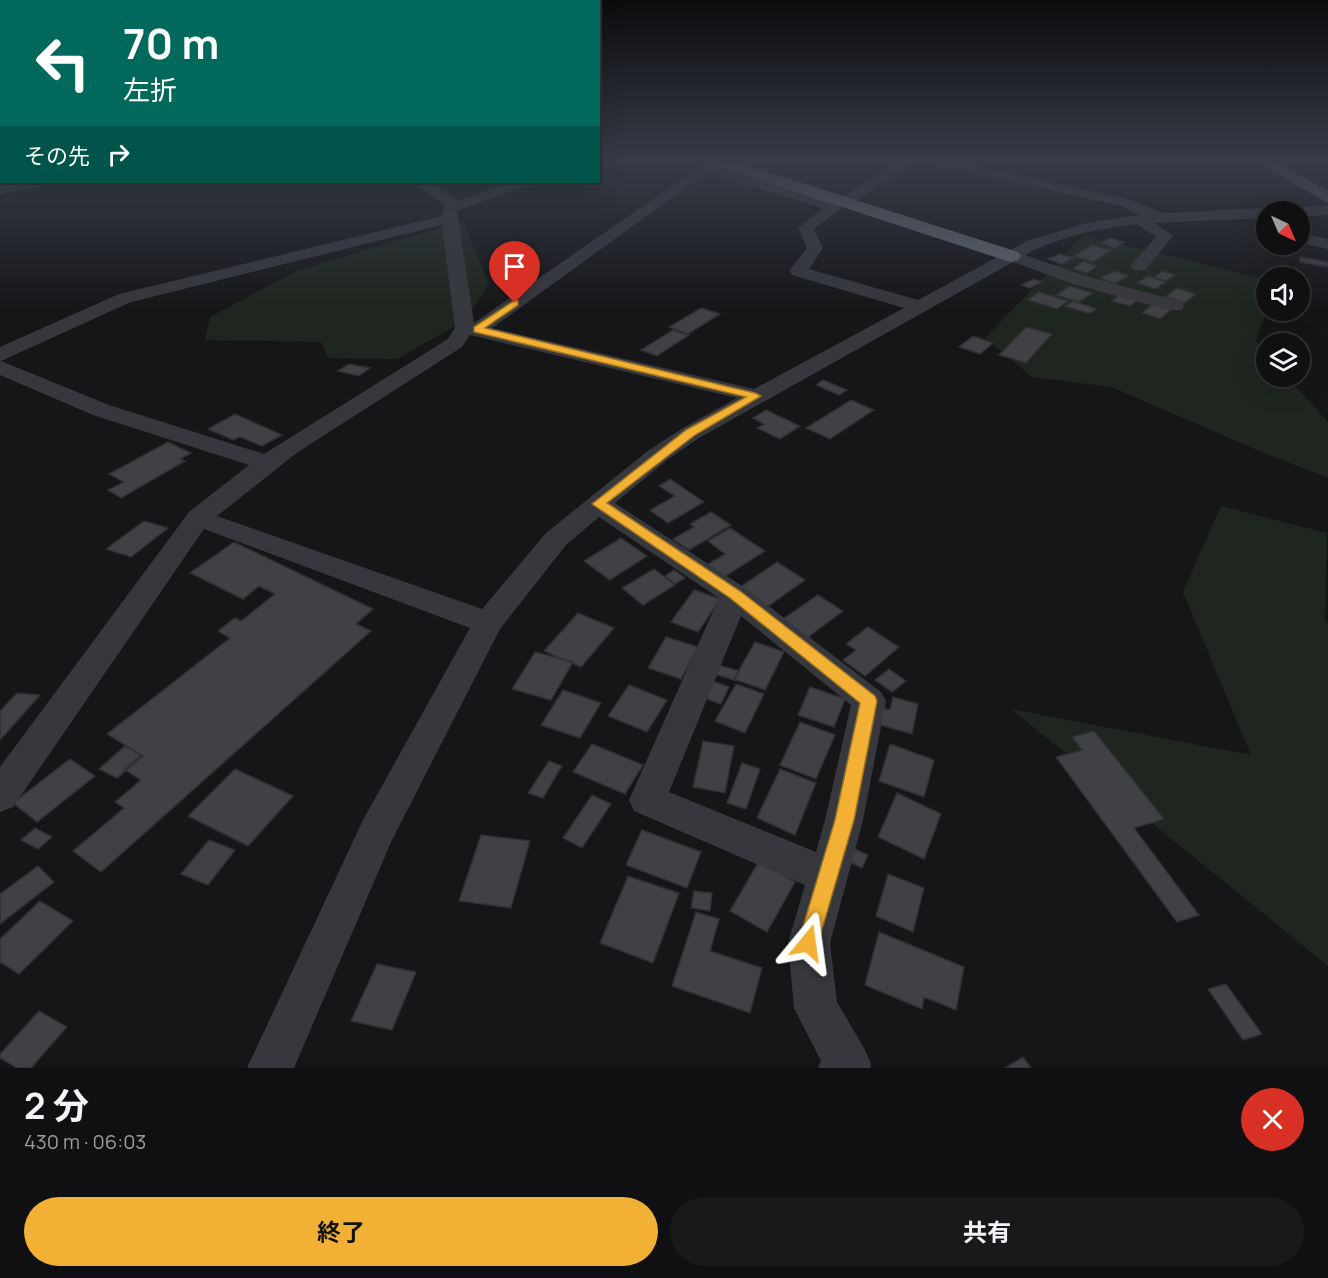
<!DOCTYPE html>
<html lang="ja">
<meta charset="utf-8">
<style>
body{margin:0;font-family:Manrope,"Noto Sans JP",sans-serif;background:#19191b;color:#f1f3f6;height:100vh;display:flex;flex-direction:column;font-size:22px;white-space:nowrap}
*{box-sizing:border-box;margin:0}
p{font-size:20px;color:#9c9d9f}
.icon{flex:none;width:33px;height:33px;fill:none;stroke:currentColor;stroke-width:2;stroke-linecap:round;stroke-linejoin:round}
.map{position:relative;height:1068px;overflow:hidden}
.side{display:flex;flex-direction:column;background:#101012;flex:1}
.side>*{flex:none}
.top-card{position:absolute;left:0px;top:0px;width:600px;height:183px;box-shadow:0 6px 24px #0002,0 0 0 2px #303032;background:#00695c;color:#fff;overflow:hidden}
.needle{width:39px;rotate:136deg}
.fabs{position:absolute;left:1256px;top:201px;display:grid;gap:12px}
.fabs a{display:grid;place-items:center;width:54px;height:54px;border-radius:50%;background:#101012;box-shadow:0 6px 24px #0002,0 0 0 2px #303032;font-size:30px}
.pin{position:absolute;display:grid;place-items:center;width:51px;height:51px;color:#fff;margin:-62px -26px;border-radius:50% 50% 50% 0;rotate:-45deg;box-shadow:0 0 6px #0007}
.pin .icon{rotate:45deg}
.me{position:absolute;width:66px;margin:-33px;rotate:16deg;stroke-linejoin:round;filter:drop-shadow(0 0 4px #0008)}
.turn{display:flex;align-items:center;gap:21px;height:126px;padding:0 24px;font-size:27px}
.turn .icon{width:78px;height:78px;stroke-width:2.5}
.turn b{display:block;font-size:42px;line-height:51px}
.then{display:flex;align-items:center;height:57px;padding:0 24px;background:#0003;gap:12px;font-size:22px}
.round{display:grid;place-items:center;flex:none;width:63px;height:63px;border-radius:32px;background:#19191b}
.headline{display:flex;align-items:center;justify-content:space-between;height:102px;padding:0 24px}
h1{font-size:36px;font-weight:700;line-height:45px}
.action{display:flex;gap:12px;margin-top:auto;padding:12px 24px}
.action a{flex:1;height:69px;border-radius:36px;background:#f2b134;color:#111;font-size:24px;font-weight:700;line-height:69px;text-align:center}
.action a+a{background:#19191b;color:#f1f3f6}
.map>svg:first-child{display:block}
.green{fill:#1e261f}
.building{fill:#404145;stroke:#303034;stroke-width:1.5}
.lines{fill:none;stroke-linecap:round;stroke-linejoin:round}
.minor{fill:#37383d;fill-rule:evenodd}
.major{fill:#53555c;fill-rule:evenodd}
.highway{fill:#63666e;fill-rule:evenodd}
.route{fill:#f2b134;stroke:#9d7322;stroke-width:1.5}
</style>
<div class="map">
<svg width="1328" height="1068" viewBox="0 0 1328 1068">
<rect width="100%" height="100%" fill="#161618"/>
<path class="green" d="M463,221L489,283L466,320L397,359L328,358L321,342L205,340L210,317L296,271Z
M1084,235L1266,280V311L1256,341L1266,353V376L1287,377L1328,422V478L1257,450L1111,387L1032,377L985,338Z
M1221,506L1327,533L1325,620L1328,622V966L1011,709L1251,755L1183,592Z"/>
<path class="building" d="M1110,238L1124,242L1115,248L1101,243Z
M1092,245L1111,250L1093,262L1074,256Z
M1060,254L1073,258L1062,264L1048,259Z
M1300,257L1328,262V267L1300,262Z
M1083,261L1097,266L1087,273L1073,269Z
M1114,271L1129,276L1115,283L1100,278Z
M1163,271L1175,275L1166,281L1154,277Z
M1148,276L1166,282L1155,289L1137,283Z
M1034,279L1042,282L1030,288L1021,285Z
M1070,286L1093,293L1079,302L1056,295Z
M1177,288L1196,294L1185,303L1165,297Z
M1039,292L1068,301L1057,309L1028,300Z
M1120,294L1138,300L1130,306L1112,301Z
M1073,301L1097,309L1089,314L1065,306Z
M1154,303L1172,309L1160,319L1142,313Z
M701,308L720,314L688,334L669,327Z
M1266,310L1281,314L1277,319L1262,315Z
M1026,327L1052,334L1026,363L999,355Z
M673,330L689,335L657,356L641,350Z
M973,336L993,343L980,354L959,347Z
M349,364L370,368L359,376L338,371Z
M823,380L847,390L839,395L816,385Z
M851,400L874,410L830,439L806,428Z
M766,410L800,426L780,439L757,428L764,424L753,418Z
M235,414L282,435L262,446L240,437L233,440L208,429Z
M168,442L191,453L180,459L185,461L121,498L108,490L124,482L109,474Z
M670,479L704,502L668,523L650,510L675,496L659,486Z
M711,512L731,525L689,550L673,539L694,527L690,524Z
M144,521L168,528L131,557L106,549Z
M730,528L765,551L724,577L707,565L725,554L708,541Z
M621,538L647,556L610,580L584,561Z
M234,542L373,609L356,624L371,631L101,872L73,851L124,808L115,802L141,780L124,769L141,755L107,734L230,638L218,631L235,618L241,621L275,594L259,586L243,599L190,573Z
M777,562L805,580L767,607L739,588Z
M654,569L675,585L643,605L622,588Z
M674,570L685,578L675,584L665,576Z
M694,590L720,599L698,632L671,622Z
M818,595L843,611L808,637L783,619Z
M578,613L614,628L581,667L544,651Z
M868,627L899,647L865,676L843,660L856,650L846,644Z
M666,637L698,647L681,679L648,668Z
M755,642L784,652L765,690L734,679Z
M535,652L573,662L551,700L512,689Z
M718,665L739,671L734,680L715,674Z
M889,669L906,681L892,692L875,680Z
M707,679L729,687L721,704L699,696Z
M736,684L764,694L745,733L715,721Z
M629,685L667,700L647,732L608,716Z
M810,687L845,699L834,727L798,715Z
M563,690L601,703L580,738L541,725Z
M17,693L40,695L0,740V711Z
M893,697L918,704L912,734L866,721L870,705L890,710Z
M800,722L835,735L816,779L780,765Z
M1094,731L1164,819L1134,828L1199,915L1177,922L1056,757L1082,750L1072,737Z
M703,741L734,746L725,793L693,787Z
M592,744L643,765L625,794L573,772Z
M890,744L934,760L924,797L879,781Z
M125,746L143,756L117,778L99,769Z
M70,759L95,776L37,822L13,803Z
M549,761L562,766L543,798L528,793Z
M742,763L760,769L746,809L727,803Z
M235,769L293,796L248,846L188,816Z
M780,769L816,783L795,835L757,818Z
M897,793L941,814L924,859L878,837Z
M592,795L611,804L582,848L563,838Z
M35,828L52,837L38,849L21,840Z
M642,830L701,852L687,888L626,865Z
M481,835L530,841L511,908L459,901Z
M209,840L235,850L208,885L181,874Z
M841,842L868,855L862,868L835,855Z
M759,861L795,882L767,932L730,911Z
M38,866L54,882L0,924V894Z
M888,874L924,888L913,932L876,916Z
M628,876L679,893L653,963L600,943Z
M694,891L712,893L710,911L691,908Z
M40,901L73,921L19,974L0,962V939Z
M696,912L719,919L710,951L762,968L750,1013L672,986Z
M879,932L964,967L956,1010L924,997L922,1009L865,985Z
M377,964L416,972L392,1030L351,1021Z
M1226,984L1262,1034L1243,1040L1208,989Z
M39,1011L67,1027L31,1068H17L0,1058V1054Z
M1023,1057L1031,1068H1005Z"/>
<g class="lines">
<path class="minor" d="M901,160H917L857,200H847L845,197L847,194Z
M926,160H952L1131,200L1162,213L1266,208L1273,212H1266V218L1155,223L1173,236L1145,270H1133L1130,266L1156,237L1137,224C1098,229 1060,236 1025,255L1085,276L1182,302L1184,306L1182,310H1168L1073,284L1013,262L699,438L667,460L615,503L745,588L881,692L886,701L863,820L830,943L837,1002L864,1048L871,1064L870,1068H818L821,1061L794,1008L788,943L805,885L634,811L629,800L719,598L599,517L566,545L500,629L392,840L294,1068H247L363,820L470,628L204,529L13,807L0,812V767L189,512L249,465L93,415L0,375V347L119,294L442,216L445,206L414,182H430L458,201L512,182H531L529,185L457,211L474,323L704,164L839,204L842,207L839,210L814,229L823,248L809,269L918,300L1029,240L1091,222L1140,215L1121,206L933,164ZM706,173L823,208L798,228L807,248L789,271L792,275L904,308L754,389L492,328ZM442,225L455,328L448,339L264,454L109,405L1,361L131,302ZM470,335L737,398L683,428L649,450L546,533L482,609L217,516L298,452L462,347ZM741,616L851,705L825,820L816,852L669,792Z
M23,182H51L44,186L0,194V186Z
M1328,205V215L1299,217V212H1292L1299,207Z
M1299,233L1328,239V249L1299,243Z"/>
<path class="major" d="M1253,160H1273L1328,191V203Z"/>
<path class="highway" d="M706,160H731L1018,252L1021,256L1018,260L1011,262L1004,260L708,163Z"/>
</g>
<linearGradient id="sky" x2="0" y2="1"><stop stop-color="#0c0c0d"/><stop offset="0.52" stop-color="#363c48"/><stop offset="1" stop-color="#363c48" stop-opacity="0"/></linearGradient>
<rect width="1328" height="310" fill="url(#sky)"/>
<path class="route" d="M515,300L518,301V305L485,328L755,393L761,396L695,435L607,503L740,591L875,696L877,701L854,820L816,950L808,953L801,950L798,943L835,820L860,703L730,598L592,504L686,430L746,397L474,332V327Z"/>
</svg>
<div class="fabs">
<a><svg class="needle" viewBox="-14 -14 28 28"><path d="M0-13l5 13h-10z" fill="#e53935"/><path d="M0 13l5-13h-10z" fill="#9c9d9f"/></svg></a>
<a><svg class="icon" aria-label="sound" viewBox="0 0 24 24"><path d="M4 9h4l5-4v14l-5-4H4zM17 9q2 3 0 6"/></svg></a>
<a><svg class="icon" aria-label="layers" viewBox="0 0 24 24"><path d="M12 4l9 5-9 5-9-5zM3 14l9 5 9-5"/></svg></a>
</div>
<div class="pin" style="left:515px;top:303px;background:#d93025"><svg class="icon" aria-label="arrive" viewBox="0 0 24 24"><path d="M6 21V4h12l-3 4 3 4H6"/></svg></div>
<svg class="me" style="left:808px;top:943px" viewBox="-20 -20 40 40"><path d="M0-17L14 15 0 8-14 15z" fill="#f2b134" stroke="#fff" stroke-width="4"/></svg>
<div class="top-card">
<div class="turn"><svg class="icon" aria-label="left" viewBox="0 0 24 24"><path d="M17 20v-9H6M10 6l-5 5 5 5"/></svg><div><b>70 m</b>左折</div></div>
<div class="then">その先<svg class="icon" aria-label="right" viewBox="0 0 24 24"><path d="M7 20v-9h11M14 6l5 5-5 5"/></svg></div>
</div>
</div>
<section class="side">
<div class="headline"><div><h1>2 分</h1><p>430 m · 06:03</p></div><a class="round" style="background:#d93025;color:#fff"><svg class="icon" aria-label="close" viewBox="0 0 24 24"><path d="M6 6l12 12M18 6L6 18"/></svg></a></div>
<div class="action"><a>終了</a><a>共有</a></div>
</section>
